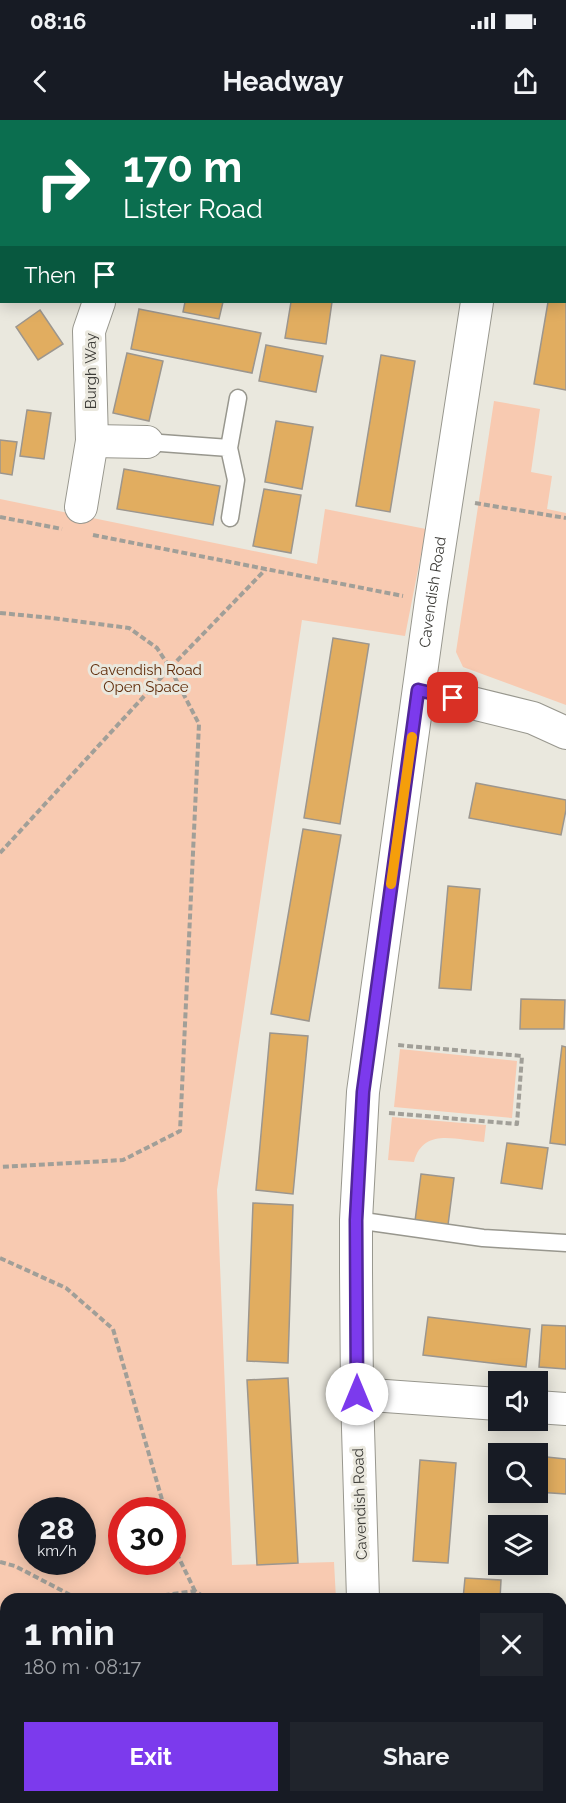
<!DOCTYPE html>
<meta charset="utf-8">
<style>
body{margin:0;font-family:Raleway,sans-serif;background:#20242c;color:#f1f3f6;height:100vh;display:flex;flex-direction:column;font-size:22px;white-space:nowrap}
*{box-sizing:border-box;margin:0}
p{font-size:20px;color:#9ea1a6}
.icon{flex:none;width:33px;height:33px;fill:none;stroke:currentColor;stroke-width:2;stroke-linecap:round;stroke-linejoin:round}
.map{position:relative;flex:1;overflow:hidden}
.details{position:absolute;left:0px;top:1473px;width:567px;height:210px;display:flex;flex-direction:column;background:#171b24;border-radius:18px 18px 0 0;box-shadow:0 3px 15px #0003}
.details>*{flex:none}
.hud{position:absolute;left:0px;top:0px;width:567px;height:183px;box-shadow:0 3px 15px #0003;background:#0b6e4f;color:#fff;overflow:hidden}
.controls{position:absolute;left:488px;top:1251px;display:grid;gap:12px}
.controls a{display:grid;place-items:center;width:60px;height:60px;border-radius:0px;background:#171b24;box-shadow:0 3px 15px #0003;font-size:30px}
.speed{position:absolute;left:18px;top:1377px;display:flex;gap:12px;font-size:30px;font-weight:700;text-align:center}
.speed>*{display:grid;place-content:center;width:78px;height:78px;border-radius:50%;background:#171b24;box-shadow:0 3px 15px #0003;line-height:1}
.speed small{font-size:15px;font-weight:400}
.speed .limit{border:9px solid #d22;background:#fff;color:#111}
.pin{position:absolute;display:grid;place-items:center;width:51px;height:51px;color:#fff;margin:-26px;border-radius:12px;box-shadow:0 3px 9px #0006}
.me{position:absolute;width:66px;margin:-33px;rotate:0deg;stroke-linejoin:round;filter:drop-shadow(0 0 4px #0008)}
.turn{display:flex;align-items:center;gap:21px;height:126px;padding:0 24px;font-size:27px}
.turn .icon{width:78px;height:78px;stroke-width:2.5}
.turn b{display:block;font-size:42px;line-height:51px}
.then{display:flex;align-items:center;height:57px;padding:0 24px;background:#0003;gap:12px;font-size:22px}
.round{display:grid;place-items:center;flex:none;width:63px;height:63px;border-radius:0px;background:#20242c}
.head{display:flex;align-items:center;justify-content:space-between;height:102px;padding:0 24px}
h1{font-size:36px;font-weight:700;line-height:45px}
.primary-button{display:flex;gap:12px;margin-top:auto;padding:12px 24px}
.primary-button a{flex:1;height:69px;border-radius:0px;background:#7c3aed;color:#fff;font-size:24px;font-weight:700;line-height:69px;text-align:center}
.primary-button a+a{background:#20242c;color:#f1f3f6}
.status{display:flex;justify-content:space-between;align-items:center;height:42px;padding:0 30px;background:#171b24;direction:ltr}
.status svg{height:16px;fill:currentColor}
header{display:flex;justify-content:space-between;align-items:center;height:78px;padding:0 24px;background:#171b24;font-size:27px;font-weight:700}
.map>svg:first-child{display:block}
.green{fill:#f8cab1;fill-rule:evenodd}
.building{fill:#e1ad60;stroke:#9c968e;stroke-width:1.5}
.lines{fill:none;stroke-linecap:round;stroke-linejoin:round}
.service-casing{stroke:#98978e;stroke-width:19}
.minor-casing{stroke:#98978e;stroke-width:34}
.path{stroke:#a19f98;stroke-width:4;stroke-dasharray:6 3;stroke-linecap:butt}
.service{stroke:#fff;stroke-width:16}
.minor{stroke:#fff;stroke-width:32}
.route-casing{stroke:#51269a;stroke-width:15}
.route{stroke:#7c3aed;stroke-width:10}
.slow{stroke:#f59e0b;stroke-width:10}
.labels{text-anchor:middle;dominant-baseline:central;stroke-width:6;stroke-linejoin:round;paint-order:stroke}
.street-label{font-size:15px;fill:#3c3b37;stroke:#eae8de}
.park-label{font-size:15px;fill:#602d0b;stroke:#eae8de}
</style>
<div class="status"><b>08:16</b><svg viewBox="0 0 49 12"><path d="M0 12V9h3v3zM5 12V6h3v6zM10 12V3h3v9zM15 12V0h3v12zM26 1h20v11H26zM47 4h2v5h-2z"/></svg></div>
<header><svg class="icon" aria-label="back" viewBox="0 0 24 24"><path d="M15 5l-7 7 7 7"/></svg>Headway<svg class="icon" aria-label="share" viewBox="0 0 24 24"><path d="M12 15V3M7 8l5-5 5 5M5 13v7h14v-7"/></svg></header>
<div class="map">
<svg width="566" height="1683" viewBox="0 0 566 1683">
<rect width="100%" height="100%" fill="#eae8de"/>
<path class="green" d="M494,281L540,289L531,352L552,356L547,389L566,393V585L463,547L456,532Z
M0,379L317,444L325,389L426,409L405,516L302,500L217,1070L232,1445L334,1442L336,1479H6V1677L166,1678L141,1683H0ZM32,1390H82V1442H32ZM122,1390H172V1442H122Z
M400,929L517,941L512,998L394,987Z
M392,997L486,1005L484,1022C456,1020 423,1007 414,1042L388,1040Z
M271,1677H362L363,1683H273Z"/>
<path class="building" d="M566,125V270L534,264L548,182H566Z
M185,182H223L219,199L183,192Z
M291,182H332L326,224L285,218Z
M139,189L261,213L252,253L131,229Z
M40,190L63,224L38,240L16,207Z
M266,225L323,236L316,272L259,261Z
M127,233L163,241L149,301L113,293Z
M381,235L415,241L390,392L356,386Z
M27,290L51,293L44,339L20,336Z
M276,301L313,307L302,369L265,362Z
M0,320L17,322L12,355L0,353Z
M124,349L220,366L213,405L117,389Z
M264,369L301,375L291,433L253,426Z
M333,518L369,524L340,704L304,698Z
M476,663L566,680V690L561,715L469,698Z
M303,709L341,715L309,901L271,894Z
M448,766L480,769L471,870L439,868Z
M521,879L565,880L564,909H520Z
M270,913L308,916L293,1074L256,1070Z
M562,926L566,927V1025L550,1023Z
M507,1023L548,1028L542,1069L501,1063Z
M421,1054L454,1058L448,1105L415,1101Z
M253,1083L293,1085L288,1243L247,1241Z
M428,1197L530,1209L526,1247L423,1235Z
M542,1205L566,1206V1249L539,1247Z
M288,1258L298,1443L257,1445L247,1260Z
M537,1336L566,1339V1374L537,1372Z
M420,1340L456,1343L448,1443L413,1441Z
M465,1458L501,1460L500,1479H463Z
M471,1677H487L488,1683H452V1680Z"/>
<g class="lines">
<defs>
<path id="service" d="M255,0L263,2
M147,322L229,328L238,278
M229,328L236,360L230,398
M356,1100L483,1118L566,1123"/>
<g id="minor">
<path d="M210,2L211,0"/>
<path d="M507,2V0"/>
<path d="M0,160H2"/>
<path d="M92,321L147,322"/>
<path d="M81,387L92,321L89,211L99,182"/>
<path d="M419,570L533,598L566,613"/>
<path d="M357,1274L498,1284"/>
<path d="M537,1287L566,1289"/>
<path id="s1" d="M363,1479L357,1274L356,1151V1100L363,972L431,481L477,182"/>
<path d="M385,1677L386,1683"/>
</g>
</defs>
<use href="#service" class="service-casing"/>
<use href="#minor" class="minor-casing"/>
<path class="path" d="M475,383L566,398
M0,397L62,409
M93,415L403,476
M0,493L52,498L129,508L157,528L170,548L266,449
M0,733L170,548L199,604L180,1011L123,1040L0,1047
M389,993L517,1004L522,936L397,925
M0,1138L66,1168L113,1209L165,1390
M172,1416L177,1434L195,1471
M0,1442L15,1446L78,1479
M137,1479L195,1471L207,1479
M0,1515L6,1513"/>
<use href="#service" class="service"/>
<use href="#minor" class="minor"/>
</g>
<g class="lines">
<defs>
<path id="route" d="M357,1274L356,1100L363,972L418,570L453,578"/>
</defs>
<use href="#route" class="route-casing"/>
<use href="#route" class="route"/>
<path class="slow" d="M391,764L412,617"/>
</g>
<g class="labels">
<g class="street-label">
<text transform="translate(91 251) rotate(-90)">Burgh Way</text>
<text stroke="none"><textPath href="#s1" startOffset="1012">Cavendish Road</textPath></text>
<text transform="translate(360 1384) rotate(-92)">Cavendish Road</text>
</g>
<g class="park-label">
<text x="146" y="550">Cavendish Road<tspan x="146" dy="17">Open Space</tspan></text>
</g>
</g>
</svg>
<div class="controls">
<a><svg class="icon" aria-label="sound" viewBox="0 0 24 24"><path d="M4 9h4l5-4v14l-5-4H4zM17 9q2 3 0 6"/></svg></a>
<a><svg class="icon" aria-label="search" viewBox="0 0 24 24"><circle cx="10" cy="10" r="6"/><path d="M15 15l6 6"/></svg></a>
<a><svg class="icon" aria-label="layers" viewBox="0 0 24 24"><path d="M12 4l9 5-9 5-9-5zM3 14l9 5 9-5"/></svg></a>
</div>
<div class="speed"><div>28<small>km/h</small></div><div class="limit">30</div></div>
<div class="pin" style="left:453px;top:578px;background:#d93025"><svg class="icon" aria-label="arrive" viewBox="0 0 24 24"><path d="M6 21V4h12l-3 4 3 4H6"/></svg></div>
<svg class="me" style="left:357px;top:1274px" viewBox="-20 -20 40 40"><circle r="19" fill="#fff"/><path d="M0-13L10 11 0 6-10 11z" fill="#7c3aed"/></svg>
<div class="hud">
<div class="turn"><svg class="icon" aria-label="right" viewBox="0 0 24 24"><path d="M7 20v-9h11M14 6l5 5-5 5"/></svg><div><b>170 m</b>Lister Road</div></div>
<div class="then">Then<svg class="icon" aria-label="arrive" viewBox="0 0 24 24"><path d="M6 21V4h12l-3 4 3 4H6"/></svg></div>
</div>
<section class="details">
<div class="head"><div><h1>1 min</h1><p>180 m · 08:17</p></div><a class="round"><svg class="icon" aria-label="close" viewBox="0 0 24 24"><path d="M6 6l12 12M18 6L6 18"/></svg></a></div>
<div class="primary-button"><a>Exit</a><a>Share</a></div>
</section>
</div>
